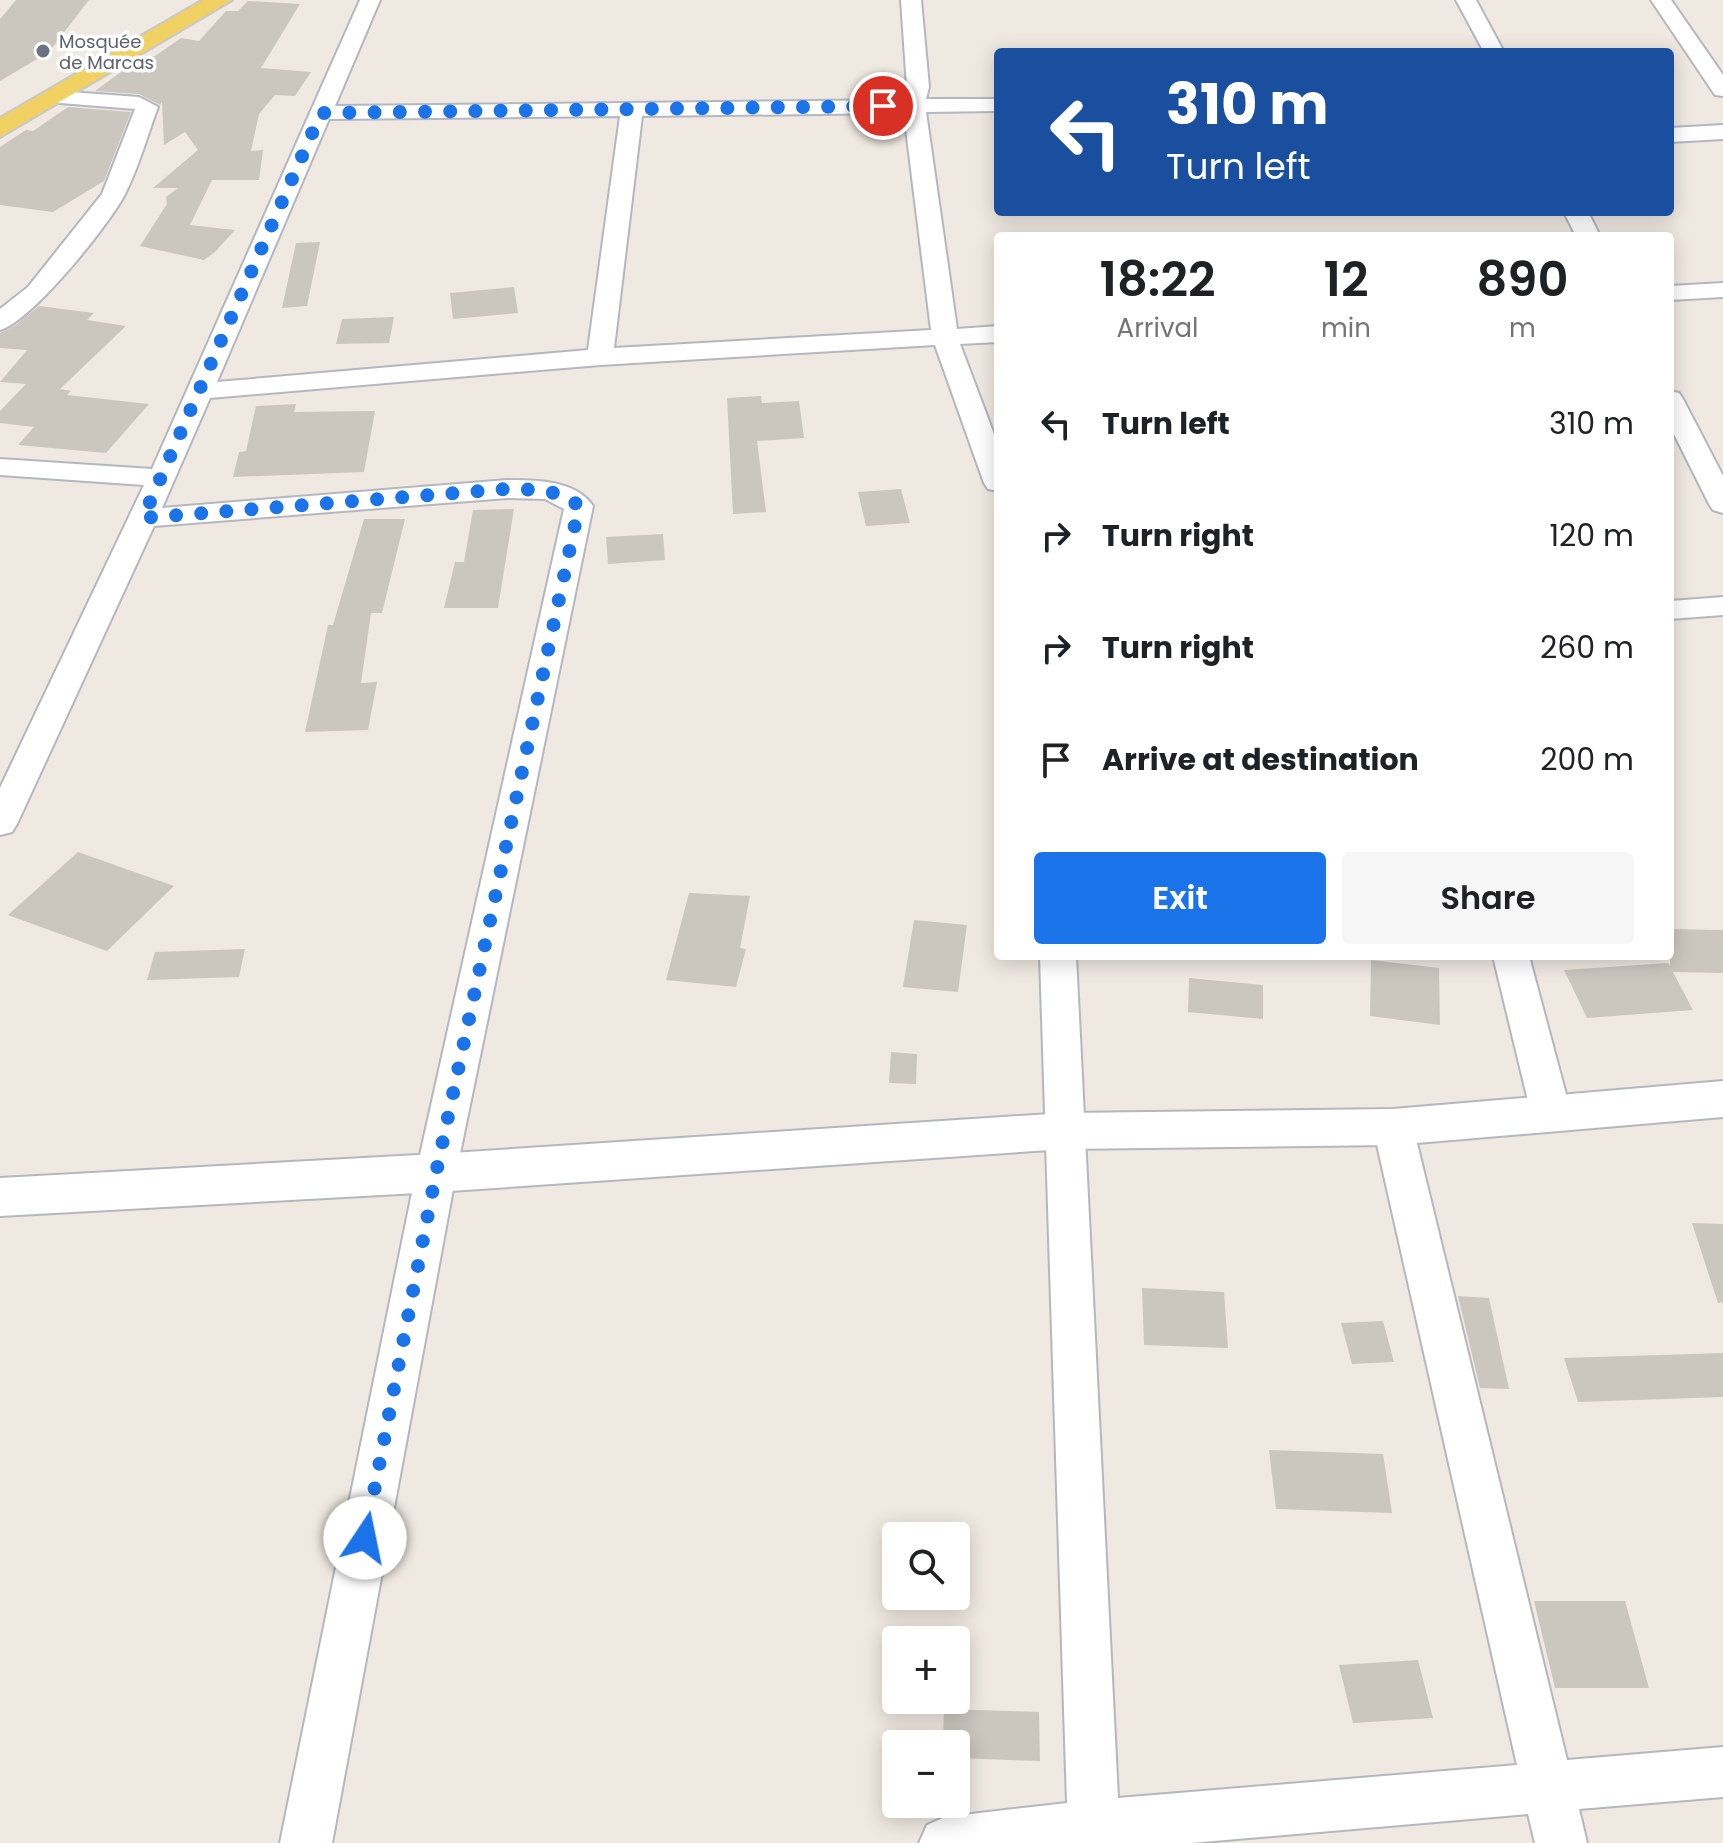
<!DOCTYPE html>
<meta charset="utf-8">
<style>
body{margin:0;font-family:Poppins,sans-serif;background:#f6f6f6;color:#202124;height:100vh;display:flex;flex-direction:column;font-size:30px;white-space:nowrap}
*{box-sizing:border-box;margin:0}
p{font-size:26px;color:#757577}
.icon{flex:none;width:44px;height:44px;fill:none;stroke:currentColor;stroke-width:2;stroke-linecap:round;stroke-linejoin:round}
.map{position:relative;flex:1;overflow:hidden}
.side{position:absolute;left:994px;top:232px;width:680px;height:728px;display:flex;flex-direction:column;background:#fff;border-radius:8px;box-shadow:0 4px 20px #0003}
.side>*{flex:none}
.hud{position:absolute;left:994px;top:48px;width:680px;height:168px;border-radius:8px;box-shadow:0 4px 20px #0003;background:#1a4fa0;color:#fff;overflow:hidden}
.tools{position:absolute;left:882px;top:1522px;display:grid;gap:16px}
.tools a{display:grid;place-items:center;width:88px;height:88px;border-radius:8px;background:#fff;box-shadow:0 4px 20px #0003;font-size:40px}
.pin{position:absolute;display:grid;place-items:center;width:68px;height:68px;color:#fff;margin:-34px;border:4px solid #fff;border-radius:50%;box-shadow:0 2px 8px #0007}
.me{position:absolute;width:88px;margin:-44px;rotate:11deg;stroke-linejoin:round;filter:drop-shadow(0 0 6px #0008)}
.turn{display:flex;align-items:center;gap:28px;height:168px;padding:0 40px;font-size:36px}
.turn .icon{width:104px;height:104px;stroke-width:2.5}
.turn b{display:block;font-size:56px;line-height:68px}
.eta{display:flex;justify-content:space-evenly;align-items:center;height:136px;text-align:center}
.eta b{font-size:48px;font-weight:600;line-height:56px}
.cta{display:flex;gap:16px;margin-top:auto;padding:16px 40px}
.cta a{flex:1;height:92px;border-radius:8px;background:#1a73e8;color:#fff;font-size:32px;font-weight:600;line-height:92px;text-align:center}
.cta a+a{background:#f6f6f6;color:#202124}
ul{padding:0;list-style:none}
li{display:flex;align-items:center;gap:24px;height:112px;padding:0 40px}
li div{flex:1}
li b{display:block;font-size:30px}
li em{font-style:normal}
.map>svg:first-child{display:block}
.building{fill:#cbc7bf}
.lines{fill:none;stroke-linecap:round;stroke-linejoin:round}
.minor-casing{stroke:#b4b7c1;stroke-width:4}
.tertiary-casing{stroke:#b4b7c1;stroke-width:4}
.primary-casing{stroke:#c9c9c9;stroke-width:4}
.minor{fill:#fff;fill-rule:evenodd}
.tertiary{fill:#fff;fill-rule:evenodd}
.primary{fill:#f2d163;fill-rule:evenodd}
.route{stroke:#1a73e8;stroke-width:14;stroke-dasharray:0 25.2}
.worship-dot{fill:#6b7280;stroke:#fff;stroke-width:3}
.labels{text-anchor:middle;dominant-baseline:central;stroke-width:7;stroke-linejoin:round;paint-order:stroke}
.far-worship-label{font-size:18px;fill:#5b616d;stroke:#fff;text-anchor:start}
</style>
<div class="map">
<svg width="1723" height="1843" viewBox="0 0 1723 1843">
<rect width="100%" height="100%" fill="#efe9e1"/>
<path class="building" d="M16,0H89L49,52L0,81V19Z
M248,1L300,4L261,68L311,72L295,96L275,95L259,114L251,151L263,150L259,180H212L190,225L235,230L216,251L204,260L140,246L167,204L166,197L178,188H153L198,150L185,132L164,145L162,102L160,105L139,94L95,91L143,56H155L181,38L199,41L226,11H238Z
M68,107L131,112L104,181L53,212L0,205V147L26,130L33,131Z
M320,242L307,306L282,308L296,243Z
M514,287L518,313L453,319L450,293Z
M39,306L94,313L87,320L126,326L60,389L71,391L67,395L149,404L106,453L18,445L34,427L0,423V411L26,384L0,382L27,350L0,348V333L16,325Z
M394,317L389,343L336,344L342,319Z
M761,396L762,403L799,401L804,438L757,441L766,512L733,514L727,398Z
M296,404L294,412L375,411L364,472L233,477L239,452L246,451L256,406Z
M901,489L910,523L866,526L858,492Z
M514,509L498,608H444L455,562H464L473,510Z
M364,519H405L382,613H371L361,683L377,682L368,730L305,732L328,625H333Z
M663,534L665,560L608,564L606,537Z
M78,852L174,886L107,951L8,915Z
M689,893L750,896L740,948L746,949L736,987L666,980Z
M914,920L967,925L958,992L903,987Z
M1670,929L1723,930V973L1673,972L1693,1010L1587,1018L1564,970L1668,963L1670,966Z
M245,949L239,977L147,980L155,952Z
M1371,960L1439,968L1440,1025L1370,1016Z
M1189,978L1263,985V1019L1188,1012Z
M891,1052L917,1054L916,1084L889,1083Z
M1692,1223L1723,1224V1302L1718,1303Z
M1142,1288L1224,1292L1228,1348L1144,1345Z
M1458,1296L1489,1298L1509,1389L1480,1388Z
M1383,1321L1394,1362L1352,1364L1341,1323Z
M1723,1353V1397L1578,1402L1564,1358Z
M1269,1450L1383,1454L1392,1513L1276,1509Z
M1534,1601H1625L1649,1688H1555Z
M1418,1660L1433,1718L1353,1723L1339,1665Z
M944,1709L1039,1712L1040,1761L956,1758V1744H943Z"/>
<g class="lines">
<defs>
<path id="minor" d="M360,0H380L335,106L904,100L907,87L901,0H921L929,87L926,99H998V111L926,112L957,329L998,326V342L960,344L998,445V491L988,489L984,483L935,345L600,365L210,398L162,508L507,480C535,480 576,480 593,506L456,1173L332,1843H280L416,1173L564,509L545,499L507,498L154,526L17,824L12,832L0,835V788L144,485L0,475V459L152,469ZM904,113L931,330L614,348L642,116ZM620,116L588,350L217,382L329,119Z
M1456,0H1476L1504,52H1484Z
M1651,0H1671L1723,75V96L1715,95Z
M56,91L139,97L158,107C147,136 139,167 125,194C110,224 31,322 0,330V309L28,287L102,194L135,109L48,102L45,97Z
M1723,125V139L1670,142V128Z
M1564,212H1588L1600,236H1576Z
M1723,283V297L1670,300V286Z
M1670,391L1679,393L1683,399L1723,476V513L1713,510L1709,504L1670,426Z
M1723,597V615L1670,619V601Z
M1040,956H1076L1118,1798L1517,1765L1373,1127L1379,1116L1393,1112L1407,1116L1413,1127L1567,1760L1723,1747V1797L1579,1809L1587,1843H1535L1528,1814L1191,1843H919L927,1825L945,1817L1067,1803Z
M1493,956H1529L1571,1113L1565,1123L1551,1128L1537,1123L1531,1113Z"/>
<path id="tertiary" d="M1723,1081V1117L1393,1145L1065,1149L436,1192L0,1216V1178L436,1154L1065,1113L1393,1109Z"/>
<path id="primary" d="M203,0H232L0,137V118Z"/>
</defs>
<use href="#minor" class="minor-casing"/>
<use href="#tertiary" class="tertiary-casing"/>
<use href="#primary" class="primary-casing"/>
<use href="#minor" class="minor"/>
<use href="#tertiary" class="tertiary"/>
<use href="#primary" class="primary"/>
</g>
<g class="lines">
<path class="route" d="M365,1538L436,1173L579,506C557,488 535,490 507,489L143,518L321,113L883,106"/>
</g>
<circle class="worship-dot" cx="43" cy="51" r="8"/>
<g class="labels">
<g class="far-worship-label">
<text x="59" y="41">Mosquée<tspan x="59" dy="21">de Marcas</tspan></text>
</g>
</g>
</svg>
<div class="tools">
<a><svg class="icon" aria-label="search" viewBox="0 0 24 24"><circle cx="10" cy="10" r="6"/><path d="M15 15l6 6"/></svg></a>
<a>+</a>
<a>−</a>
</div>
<div class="pin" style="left:883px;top:106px;background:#d93025"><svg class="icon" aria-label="arrive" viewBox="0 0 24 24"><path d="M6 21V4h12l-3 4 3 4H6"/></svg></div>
<svg class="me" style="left:365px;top:1538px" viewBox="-20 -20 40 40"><circle r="19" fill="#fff"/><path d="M0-13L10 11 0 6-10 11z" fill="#1a73e8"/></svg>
<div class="hud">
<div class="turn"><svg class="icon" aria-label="left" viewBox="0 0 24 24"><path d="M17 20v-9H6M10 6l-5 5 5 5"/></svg><div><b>310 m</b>Turn left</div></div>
</div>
<section class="side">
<div class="eta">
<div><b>18:22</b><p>Arrival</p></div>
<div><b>12</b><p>min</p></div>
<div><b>890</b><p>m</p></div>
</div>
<ul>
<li><svg class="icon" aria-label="left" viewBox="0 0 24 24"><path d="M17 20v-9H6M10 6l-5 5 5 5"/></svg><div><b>Turn left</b></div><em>310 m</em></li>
<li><svg class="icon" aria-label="right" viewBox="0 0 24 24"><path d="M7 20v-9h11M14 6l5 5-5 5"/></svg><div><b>Turn right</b></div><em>120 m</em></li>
<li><svg class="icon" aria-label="right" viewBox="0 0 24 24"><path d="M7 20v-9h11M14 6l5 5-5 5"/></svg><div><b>Turn right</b></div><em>260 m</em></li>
<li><svg class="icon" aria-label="arrive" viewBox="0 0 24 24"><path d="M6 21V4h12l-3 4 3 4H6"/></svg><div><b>Arrive at destination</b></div><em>200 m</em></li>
</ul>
<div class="cta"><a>Exit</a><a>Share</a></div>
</section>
</div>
